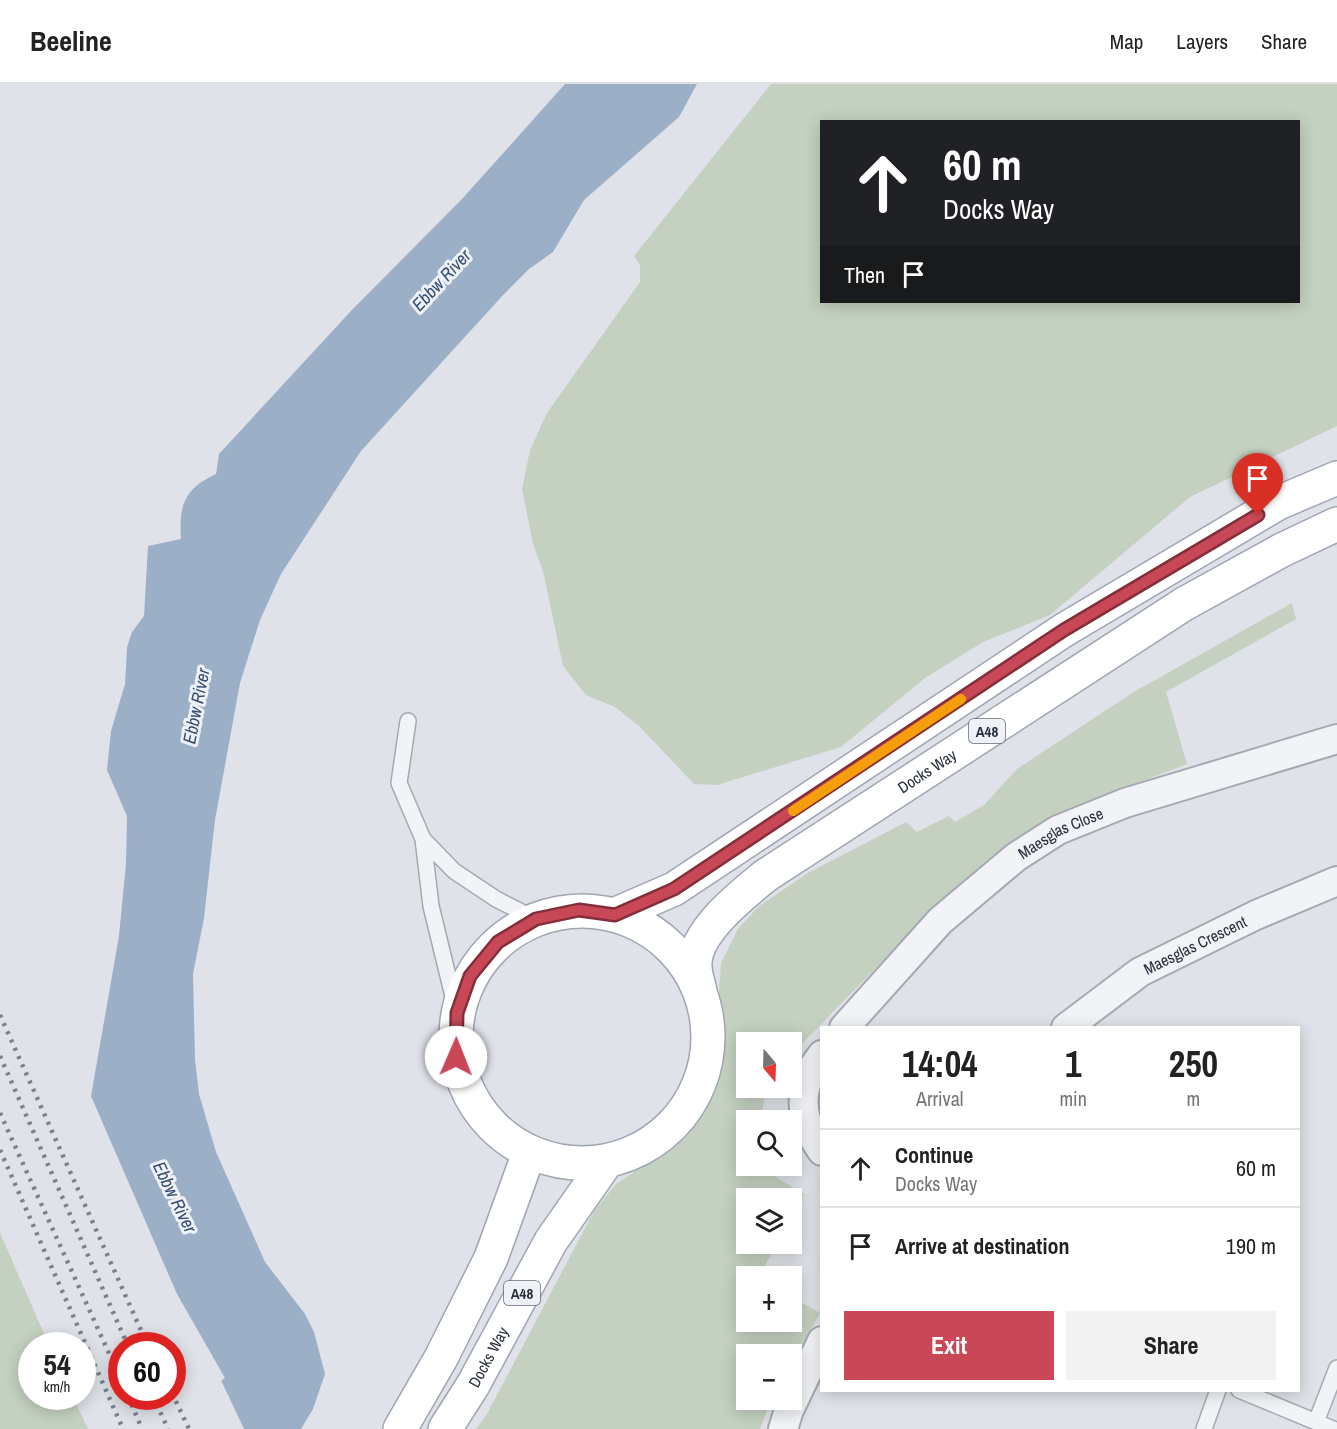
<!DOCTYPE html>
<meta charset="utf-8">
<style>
body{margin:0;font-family:"Archivo Narrow",sans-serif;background:#f2f2f2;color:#222;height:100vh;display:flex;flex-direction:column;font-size:22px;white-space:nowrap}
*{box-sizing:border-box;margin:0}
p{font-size:20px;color:#767676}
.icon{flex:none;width:33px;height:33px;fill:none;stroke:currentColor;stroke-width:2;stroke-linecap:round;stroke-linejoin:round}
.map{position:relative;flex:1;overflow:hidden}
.panel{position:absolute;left:820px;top:942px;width:480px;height:366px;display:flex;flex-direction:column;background:#fff;border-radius:0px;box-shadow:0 3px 15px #0003}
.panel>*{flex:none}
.banner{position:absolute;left:820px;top:36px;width:480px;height:183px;border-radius:0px;box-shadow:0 3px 15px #0003;background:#202124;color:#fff;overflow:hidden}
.needle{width:39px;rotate:161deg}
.buttons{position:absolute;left:736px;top:948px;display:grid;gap:12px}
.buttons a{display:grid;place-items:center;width:66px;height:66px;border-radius:0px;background:#fff;box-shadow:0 3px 15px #0003;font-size:30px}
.speed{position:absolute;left:18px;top:1248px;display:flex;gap:12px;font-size:30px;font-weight:700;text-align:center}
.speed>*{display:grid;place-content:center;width:78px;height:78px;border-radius:50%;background:#fff;box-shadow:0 3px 15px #0003;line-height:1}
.speed small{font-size:15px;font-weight:400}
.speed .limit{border:9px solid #d22;background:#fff;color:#111}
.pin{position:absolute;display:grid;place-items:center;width:51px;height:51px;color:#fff;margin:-62px -26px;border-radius:50% 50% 50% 0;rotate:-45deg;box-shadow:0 0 6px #0007}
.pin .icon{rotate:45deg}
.me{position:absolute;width:66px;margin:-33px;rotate:1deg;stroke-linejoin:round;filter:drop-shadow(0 0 4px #0008)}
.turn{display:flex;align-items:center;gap:21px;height:126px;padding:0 24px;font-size:27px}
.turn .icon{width:78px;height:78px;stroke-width:2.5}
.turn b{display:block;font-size:42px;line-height:51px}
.then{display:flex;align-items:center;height:57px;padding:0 24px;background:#0003;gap:12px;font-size:22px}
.eta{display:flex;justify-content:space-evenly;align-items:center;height:102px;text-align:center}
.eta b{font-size:36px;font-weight:700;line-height:42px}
.cta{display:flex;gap:12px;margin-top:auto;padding:12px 24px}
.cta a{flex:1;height:69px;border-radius:0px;background:#c94858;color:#fff;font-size:24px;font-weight:700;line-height:69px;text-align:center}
.cta a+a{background:#f2f2f2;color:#222}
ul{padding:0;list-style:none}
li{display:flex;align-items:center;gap:18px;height:78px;padding:0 24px;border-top:2px solid #e0e0e0}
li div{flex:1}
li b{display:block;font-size:22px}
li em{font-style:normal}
header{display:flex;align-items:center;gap:36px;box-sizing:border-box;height:84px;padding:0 30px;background:#fff;border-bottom:2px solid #e0e0e0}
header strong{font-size:28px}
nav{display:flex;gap:33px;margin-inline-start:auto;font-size:21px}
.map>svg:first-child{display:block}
.green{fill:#c4d1c0;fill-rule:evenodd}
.water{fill:#9bafc7}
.pier{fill:#dfe2e8}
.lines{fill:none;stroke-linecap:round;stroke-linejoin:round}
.service-casing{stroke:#a4a9b2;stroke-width:18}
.minor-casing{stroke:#a4a9b2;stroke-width:32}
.primary-casing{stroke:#9fa6b3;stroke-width:36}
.service{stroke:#f1f3f6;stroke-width:15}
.minor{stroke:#f1f3f6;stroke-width:28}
.primary{stroke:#fff;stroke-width:33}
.rail{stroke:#798191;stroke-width:4.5;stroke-dasharray:3 6;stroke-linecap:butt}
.route-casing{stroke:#832f39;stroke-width:15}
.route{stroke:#c94858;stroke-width:10}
.slow{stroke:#f59e0b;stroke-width:10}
.labels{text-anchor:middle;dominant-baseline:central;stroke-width:6;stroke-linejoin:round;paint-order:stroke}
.shield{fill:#eef1f5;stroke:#636a75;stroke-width:1.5}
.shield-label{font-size:15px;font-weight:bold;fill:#28303e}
.street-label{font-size:16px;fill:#28303e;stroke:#eef1f5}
.water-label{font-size:18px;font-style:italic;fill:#344e71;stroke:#eef1f5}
</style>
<header>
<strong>Beeline</strong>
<nav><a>Map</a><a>Layers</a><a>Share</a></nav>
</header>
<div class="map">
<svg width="1337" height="1345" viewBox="0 0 1337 1345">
<rect width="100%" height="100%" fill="#dfe2e8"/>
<path class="green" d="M771,0H1337V342L1190,413L1050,531L983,558L925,594L841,663L717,701L694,700L639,642L615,623L586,611L563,582L543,487L533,460L522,405L530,366L547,329L640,198V181L634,172ZM822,38H1299V218H822Z
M1292,519L1296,535L1166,608L1187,680L1062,728L1016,757L948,810L792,970V958H747V1004H766L761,1036H747V1082H767L769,1089L804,1110L792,1131V1114H747V1160H777L759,1192H747V1238H792V1213L820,1229L792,1279V1270H747V1316H771L760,1345H476L487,1330L594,1127L616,1100L685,1054L706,1022L719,986L722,946L718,920L721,879L738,845L759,822L808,789L906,738L917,748L949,732L955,738L984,721L1017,685L1132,609Z
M0,1149L49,1261L32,1262V1312L73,1313L88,1345H0Z"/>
<path class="water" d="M565,0H697L679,33L584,116L553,168L529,185L504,210L361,367L281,490L260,536L240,599L215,736L204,834L193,890L195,976L199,1010L216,1068L265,1178L305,1230L314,1248L325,1290L313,1325L301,1345H158L225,1294L177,1210L91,1012L119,852L126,779L127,732L107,686L111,647L125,600L127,563L132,548L144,532L148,462L181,455C179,421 184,405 216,390L219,370L351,227L462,115Z"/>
<path class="pier" d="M220,1294L244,1345H155L156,1343Z"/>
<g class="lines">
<defs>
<path id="service" d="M408,637L399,699L423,755L454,787L496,815L535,835
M423,755L431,822L457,929
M1239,1306L1333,1345
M1316,1338L1337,1284
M1204,1345L1218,1306"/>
<g id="minor">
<path id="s1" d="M844,944L940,837L1016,773L1058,746L1125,719L1337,655"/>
<path id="s2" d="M1066,944L1140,888L1256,831L1337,797"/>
<path d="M822,971C796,1003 799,1035 822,1067"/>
<path d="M783,1345L789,1326L822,1257"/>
</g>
<g id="primary">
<circle cx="582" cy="953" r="126"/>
<path d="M614,831L674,805L1064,546L1278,419L1337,394"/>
<path id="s3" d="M700,907C698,898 694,887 695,878C697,846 742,811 765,792L1184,520L1282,466L1337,440"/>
<path d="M400,1345L441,1274L491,1174L529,1069"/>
<path id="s4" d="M445,1345L473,1301L551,1157L607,1077"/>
</g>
</defs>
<use href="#service" class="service-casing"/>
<use href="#minor" class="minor-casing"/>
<use href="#primary" class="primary-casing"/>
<use href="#service" class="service"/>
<use href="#minor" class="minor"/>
<use href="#primary" class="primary"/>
<path class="rail" d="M0,931L148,1262
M0,972L128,1262
M0,1029L122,1298
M0,1066L123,1345
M172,1309L189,1345
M128,1312L142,1345
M153,1312L168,1345"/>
</g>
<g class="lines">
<defs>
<path id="route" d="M456,973L457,929L470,892L498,858L536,835L579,826L615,831L674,805L1064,546L1258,431"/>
</defs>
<use href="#route" class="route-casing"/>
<use href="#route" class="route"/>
<path class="slow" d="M793,727L961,615"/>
</g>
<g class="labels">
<g class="shield">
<rect x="969" y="635" width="36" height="24" rx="4.5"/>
<rect x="504" y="1197" width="36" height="24" rx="4.5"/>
</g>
<g class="shield-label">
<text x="987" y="647">A48</text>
<text x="522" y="1209">A48</text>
</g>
<g class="street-label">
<text stroke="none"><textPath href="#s3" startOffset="336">Docks Way</textPath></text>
<text stroke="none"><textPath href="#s1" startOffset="294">Maesglas Close</textPath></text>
<text stroke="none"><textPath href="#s2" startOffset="154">Maesglas Crescent</textPath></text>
<text stroke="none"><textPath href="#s4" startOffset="84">Docks Way</textPath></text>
</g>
<g class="water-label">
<text transform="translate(441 196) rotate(-47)">Ebbw River</text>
<text transform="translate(196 622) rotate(-79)">Ebbw River</text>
<text transform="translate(175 1113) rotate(64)">Ebbw River</text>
</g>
</g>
</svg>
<div class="buttons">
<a><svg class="needle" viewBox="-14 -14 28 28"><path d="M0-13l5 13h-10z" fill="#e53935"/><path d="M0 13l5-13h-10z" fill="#767676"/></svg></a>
<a><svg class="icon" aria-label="search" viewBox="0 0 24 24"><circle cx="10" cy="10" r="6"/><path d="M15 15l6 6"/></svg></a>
<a><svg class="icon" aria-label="layers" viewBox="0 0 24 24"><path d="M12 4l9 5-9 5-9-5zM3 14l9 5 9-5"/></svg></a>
<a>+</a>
<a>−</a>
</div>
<div class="speed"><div>54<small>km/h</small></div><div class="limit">60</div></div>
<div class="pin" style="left:1258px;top:431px;background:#d93025"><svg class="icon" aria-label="arrive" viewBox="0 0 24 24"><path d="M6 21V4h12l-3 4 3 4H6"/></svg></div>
<svg class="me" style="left:456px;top:973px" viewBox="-20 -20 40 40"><circle r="19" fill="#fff"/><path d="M0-13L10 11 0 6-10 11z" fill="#c94858"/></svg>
<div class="banner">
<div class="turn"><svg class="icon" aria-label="ahead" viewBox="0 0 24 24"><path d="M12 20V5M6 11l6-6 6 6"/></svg><div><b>60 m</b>Docks Way</div></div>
<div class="then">Then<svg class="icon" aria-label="arrive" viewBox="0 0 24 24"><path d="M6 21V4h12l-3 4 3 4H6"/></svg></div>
</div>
<section class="panel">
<div class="eta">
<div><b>14:04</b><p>Arrival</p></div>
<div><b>1</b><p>min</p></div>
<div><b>250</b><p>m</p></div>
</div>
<ul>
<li><svg class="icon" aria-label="ahead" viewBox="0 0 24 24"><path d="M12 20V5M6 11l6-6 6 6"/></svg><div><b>Continue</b><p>Docks Way</p></div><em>60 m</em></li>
<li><svg class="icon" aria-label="arrive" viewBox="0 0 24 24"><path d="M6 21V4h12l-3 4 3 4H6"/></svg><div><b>Arrive at destination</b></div><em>190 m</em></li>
</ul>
<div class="cta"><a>Exit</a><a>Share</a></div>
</section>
</div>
